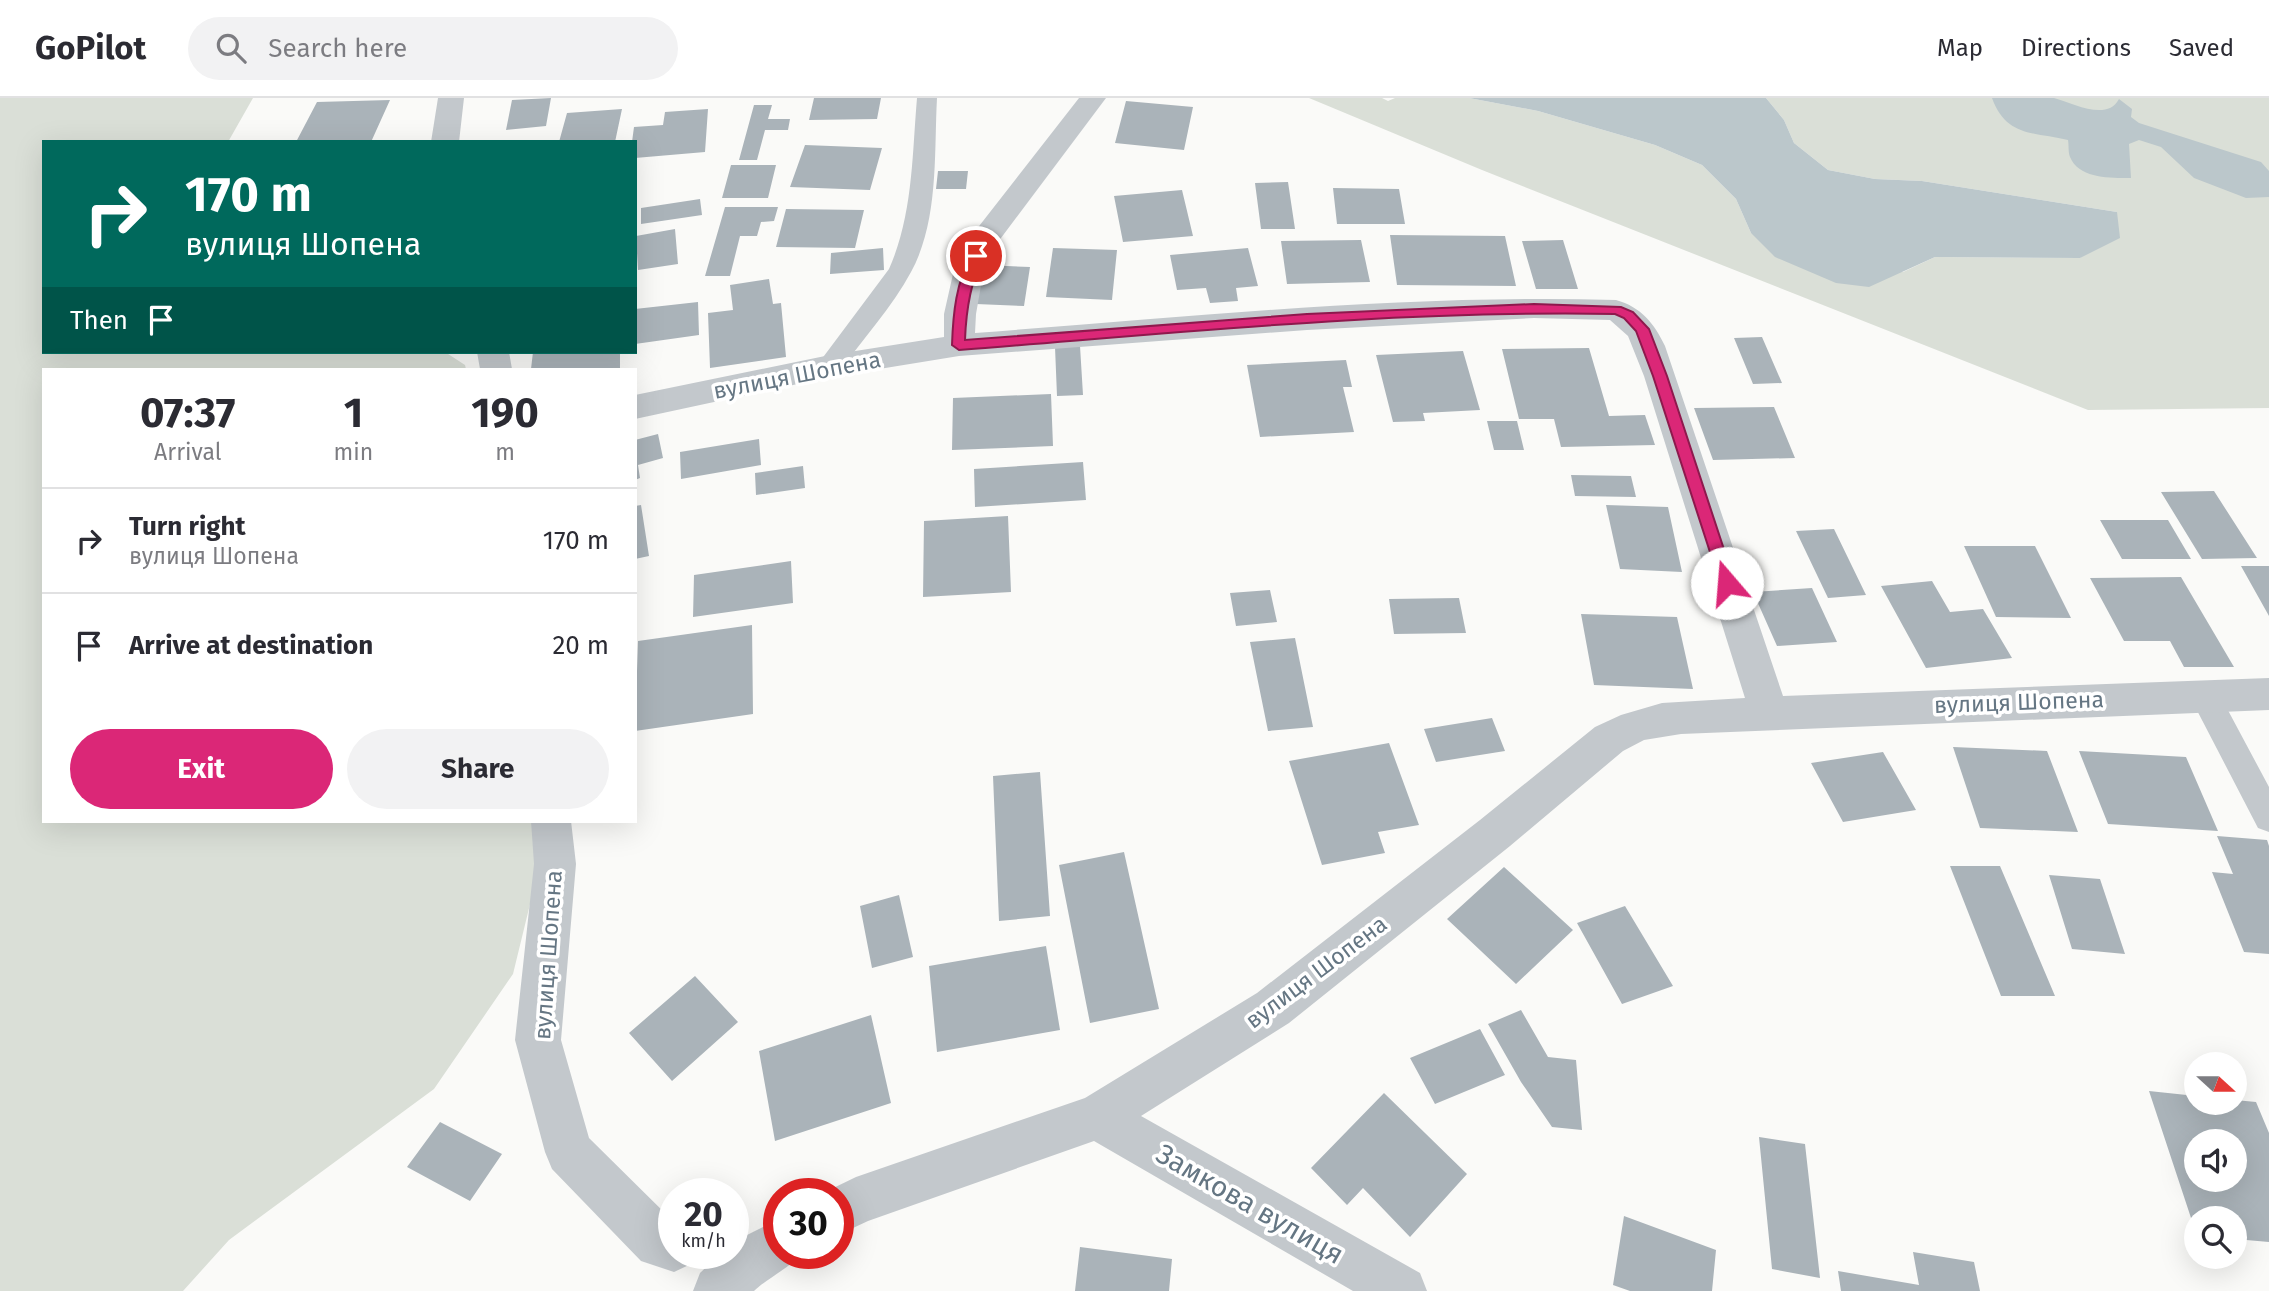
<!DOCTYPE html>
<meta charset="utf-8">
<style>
body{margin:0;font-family:"Fira Sans",sans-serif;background:#f2f2f3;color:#2b2b33;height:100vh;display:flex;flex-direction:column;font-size:26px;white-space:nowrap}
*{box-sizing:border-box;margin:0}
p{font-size:23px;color:#7c7c81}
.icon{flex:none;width:38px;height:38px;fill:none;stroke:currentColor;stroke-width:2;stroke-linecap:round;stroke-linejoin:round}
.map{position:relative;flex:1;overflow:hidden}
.details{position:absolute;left:42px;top:270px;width:595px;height:455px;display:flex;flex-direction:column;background:#fff;border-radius:0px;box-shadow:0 7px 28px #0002}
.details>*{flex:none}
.guide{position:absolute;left:42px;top:42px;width:595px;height:214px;border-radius:0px;box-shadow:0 7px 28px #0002;background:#00695c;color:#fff;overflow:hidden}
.needle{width:46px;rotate:111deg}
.tools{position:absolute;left:2184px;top:954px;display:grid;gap:14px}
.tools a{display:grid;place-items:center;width:63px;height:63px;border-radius:50%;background:#fff;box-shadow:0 7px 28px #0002;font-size:35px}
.speed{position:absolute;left:658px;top:1080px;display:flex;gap:14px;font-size:35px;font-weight:700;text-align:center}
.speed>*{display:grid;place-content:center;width:91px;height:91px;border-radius:50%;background:#fff;box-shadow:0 7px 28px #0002;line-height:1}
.speed small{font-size:18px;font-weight:400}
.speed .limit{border:10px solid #d22;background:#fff;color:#111}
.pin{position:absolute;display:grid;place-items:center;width:60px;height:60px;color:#fff;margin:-30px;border:4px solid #fff;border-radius:50%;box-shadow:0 2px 7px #0007}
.me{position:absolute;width:77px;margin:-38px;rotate:342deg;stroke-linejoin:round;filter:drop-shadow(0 0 5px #0008)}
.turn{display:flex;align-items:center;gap:24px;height:147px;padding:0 28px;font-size:32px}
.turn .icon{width:91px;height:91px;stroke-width:2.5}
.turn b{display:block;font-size:49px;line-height:60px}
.then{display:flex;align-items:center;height:66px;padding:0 28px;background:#0003;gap:14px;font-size:26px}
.eta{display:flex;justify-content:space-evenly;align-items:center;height:119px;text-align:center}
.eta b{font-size:42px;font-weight:700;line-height:49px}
.primary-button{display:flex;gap:14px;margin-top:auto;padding:14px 28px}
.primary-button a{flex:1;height:80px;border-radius:42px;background:#db2777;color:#fff;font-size:28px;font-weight:700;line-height:80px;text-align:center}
.primary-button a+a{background:#f2f2f3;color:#2b2b33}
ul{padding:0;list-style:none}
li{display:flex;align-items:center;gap:21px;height:105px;padding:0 28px;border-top:2px solid #e1e1e2}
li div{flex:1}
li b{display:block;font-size:26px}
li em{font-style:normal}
header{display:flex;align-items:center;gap:42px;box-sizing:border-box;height:98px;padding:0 35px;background:#fff;border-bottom:2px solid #e1e1e2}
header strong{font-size:33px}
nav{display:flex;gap:38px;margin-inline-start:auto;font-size:24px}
.search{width:490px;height:63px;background:#f2f2f3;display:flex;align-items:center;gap:18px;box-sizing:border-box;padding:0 24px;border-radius:38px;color:#7c7c81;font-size:26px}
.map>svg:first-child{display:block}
.green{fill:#dadfd7}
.water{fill:#bbc7cb}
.building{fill:#aab3b9;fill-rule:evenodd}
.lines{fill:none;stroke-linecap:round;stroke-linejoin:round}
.service{fill:#c3c8cc;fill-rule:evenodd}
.minor{fill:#c3c8cc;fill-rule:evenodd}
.route{fill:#db2777;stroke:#8e194d;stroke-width:2}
.labels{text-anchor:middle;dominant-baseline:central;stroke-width:7;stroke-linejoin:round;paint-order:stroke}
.street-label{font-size:23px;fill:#657683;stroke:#fff}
.near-street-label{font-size:28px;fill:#657683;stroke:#fff}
</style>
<header>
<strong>GoPilot</strong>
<div class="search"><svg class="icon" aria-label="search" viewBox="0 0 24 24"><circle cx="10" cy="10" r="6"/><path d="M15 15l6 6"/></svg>Search here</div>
<nav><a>Map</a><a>Directions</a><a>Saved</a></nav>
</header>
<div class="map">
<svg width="2269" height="1193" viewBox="0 0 2269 1193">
<rect width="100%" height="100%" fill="#fafaf8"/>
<path class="green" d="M0,0H253L228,44H44V254H445L465,267L466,271H44V723H537L541,761L513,876L434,991L229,1142L183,1193H0Z
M1309,0H1382L1388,3L1395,0H1469L1538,13L1655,47L1702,67L1736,101L1751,135L1903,174L1935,159L2080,160L2117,114L1922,83L1875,81L1828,72L1794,45L1784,22L1766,0H2269V310L2088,312L1482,72Z"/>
<path class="water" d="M1469,0H1766L1784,22L1794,45L1828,72L1875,81L1922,83L2117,114L2120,140L2080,160L1935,159L1869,189L1836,185L1775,159L1751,135L1736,101L1702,67L1655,47L1538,13Z
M1992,0C2011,0 2036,0 2054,0C2073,5 2107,24 2119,1L2132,11L2131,19L2139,25L2261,64L2269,73V99L2246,100L2194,80L2161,49L2139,42L2129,46L2131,80C2111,80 2079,81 2070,59C2068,54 2069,47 2068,42C2034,34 2006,39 1992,0Z"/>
<path class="building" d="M551,0L546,28L506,32L512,2Z
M814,0H881L877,21L809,22Z
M390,2L371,44H296L317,4Z
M1126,3L1193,9L1184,52L1115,45Z
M754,7H772L768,21H790L788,32H765L757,62H739Z
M622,11L615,44H559L567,15Z
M708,11L705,54L635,60V44H632L634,29L663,27L665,14Z
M805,47L882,50L870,92L790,89Z
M731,67H776L768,100H722Z
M938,73H968L966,91H936Z
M1288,84L1295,131H1261L1255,85Z
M1333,90L1399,91L1405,126H1337Z
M1182,92L1193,138L1123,144L1114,98Z
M700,101L702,117L641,126V110Z
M725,109H778L774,123L761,124L757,138H740L730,178H705Z
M786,111L864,112L855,150L776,149Z
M675,131L678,166L638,172L636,138Z
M1390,137L1505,138L1516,188L1397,187Z
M1361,142L1370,184L1287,186L1281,143Z
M1563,142L1578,191H1536L1522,143Z
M883,150L884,172L830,176L831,155Z
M1053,150L1117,152L1112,202L1046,199Z
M1248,150L1258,188L1236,190L1238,203L1210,205L1206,190L1177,192L1170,157Z
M983,167L1030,169L1024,208L976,206Z
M769,181L773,206L781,205L786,259L710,270L708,215L733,212L730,187Z
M698,204L699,237L635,246V211Z
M1762,239L1782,285L1753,286L1734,240Z
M1080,248L1083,297L1057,298L1055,249Z
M1589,250L1609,318L1645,317L1655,347L1561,349L1554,321H1519L1502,251Z
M1463,253L1480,312L1423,315L1425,323L1393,324L1376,257Z
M533,254H620V271H531Z
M1346,262L1352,289H1343L1354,334L1260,339L1247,267Z
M1051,296L1053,348L952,352L953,300Z
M1774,309L1795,360L1713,362L1694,310Z
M1487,323H1517L1524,352H1494Z
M658,336L663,360L638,367L640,380L635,382V342Z
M759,341L761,367L681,381L680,354Z
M1083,364L1086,402L975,409L974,371Z
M803,368L805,390L756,397L755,375Z
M1571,377L1631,378L1636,399L1575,398Z
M2214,393L2257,460L2202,461L2161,394Z
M641,407L649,458L635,461V408Z
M1606,407L1668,409L1682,474L1620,471Z
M1008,418L1011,494L923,499L924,423Z
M2100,422H2168L2191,461H2122Z
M1834,431L1866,497L1828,500L1796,433Z
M1964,448H2035L2071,520L1996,519Z
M791,463L793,505L693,519L694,477Z
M2241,468H2269V518Z
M2181,479L2234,569H2184L2170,543H2124L2090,480Z
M1932,483L1950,514L1983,511L2012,560L1926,570L1881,488Z
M1812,490L1837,544L1777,548L1753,494Z
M1270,492L1277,524L1236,528L1230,495Z
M1459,500L1466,535L1394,536L1389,501Z
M1581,516L1677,519L1693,591L1594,587Z
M752,527L753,616L635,633L638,543Z
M1295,540L1313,629L1268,633L1250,544Z
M1492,620L1505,653L1436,664L1424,631Z
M1389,645L1419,727L1378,734L1385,755L1322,767L1289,663Z
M1953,649L2047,653L2078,734L1980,730Z
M2079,653L2186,659L2218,733L2108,726Z
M1883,654L1916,712L1843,724L1811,665Z
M1040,674L1050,818L999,823L993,678Z
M2217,738L2267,742L2269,748V856L2244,854L2212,774L2233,776Z
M1124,754L1159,911L1090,925L1059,767Z
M1950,768H2000L2055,898H2001Z
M1504,769L1573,832L1516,886L1447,821Z
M2049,777L2100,781L2125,856L2072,851Z
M899,797L913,859L872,870L860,808Z
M1625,808L1673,888L1622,906L1577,825Z
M1046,848L1060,932L937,954L929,868Z
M695,878L738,924L672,983L629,935Z
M1521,912L1548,959L1576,962L1582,1032L1552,1029L1521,984L1488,926Z
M871,917L891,1005L775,1043L759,953Z
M1480,931L1505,977L1435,1006L1410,960Z
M2149,993L2196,998V1004H2235V1002L2256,1004L2269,1035V1144L2235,1141V1120H2196V1135ZM2196,1043H2235V1082H2196Z
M1384,995L1467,1076L1410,1139L1363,1090L1347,1107L1311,1070Z
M440,1024L502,1056L470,1103L407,1069Z
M1759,1039L1805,1046L1820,1180L1772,1171Z
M1624,1118L1716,1152L1712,1193H1630L1613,1187Z
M1080,1149L1172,1161L1169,1193H1075Z
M1913,1154L1974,1164L1980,1193H1841L1838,1173L1919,1187Z"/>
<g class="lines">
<path class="service" d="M917,0H937C934,56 939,123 911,174C893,208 862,242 839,274L830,277L821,274L818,268L821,262L889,171C913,117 912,58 917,0Z
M2204,585L2215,588L2269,689V734L2258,730L2189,597L2193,588Z"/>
<path class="minor" d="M438,0H464L459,44H431Z
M1079,0H1106L998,144L983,176L976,216L975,235C1188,219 1402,196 1616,202C1641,209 1654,225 1665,248L1783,598L2269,580V612L1681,636L1644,642L1623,653L1510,748L1289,925L1141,1018L1420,1175L1427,1193H1353L1094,1043L868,1123L838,1137V1096H821L856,1079L1085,1000L1257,895L1480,722L1595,629L1621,617L1662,605L1745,600L1644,278L1628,238L1610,222L1534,220L1307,232L959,258L830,279L635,321V297L830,257L944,239V216L953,176L969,141Z
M477,254H509L512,271H480Z
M531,723H571L576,766L561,942L589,1040L674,1124V1155H696L691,1166L674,1174L641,1163L552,1071L545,1054L515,942L534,766Z
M779,1121V1155H800C795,1167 766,1181 754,1193H693L700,1175L721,1155H733V1144Z"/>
</g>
<path class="route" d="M976,154L983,158C970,185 966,213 965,242L1307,216L1534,206L1621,209L1633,214L1649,231L1667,278L1735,485L1727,491L1720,485L1653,278L1636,233L1624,220L1615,216C1396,212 1177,235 959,252L952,247C953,216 956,184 972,155Z"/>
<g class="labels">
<g class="street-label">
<text transform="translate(797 277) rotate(-11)">вулиця Шопена</text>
<text transform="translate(2019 604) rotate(-2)">вулиця Шопена</text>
<text transform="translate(548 857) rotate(-86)">вулиця Шопена</text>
<text transform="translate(1316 874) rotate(-37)">вулиця Шопена</text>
</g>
<g class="near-street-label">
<text transform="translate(1250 1106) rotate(30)">Замкова вулиця</text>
</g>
</g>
</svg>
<div class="tools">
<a><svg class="needle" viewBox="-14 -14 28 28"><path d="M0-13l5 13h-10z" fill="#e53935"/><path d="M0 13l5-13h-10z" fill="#7c7c81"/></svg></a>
<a><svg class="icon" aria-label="sound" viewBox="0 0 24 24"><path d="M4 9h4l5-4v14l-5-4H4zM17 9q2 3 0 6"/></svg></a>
<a><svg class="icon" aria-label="search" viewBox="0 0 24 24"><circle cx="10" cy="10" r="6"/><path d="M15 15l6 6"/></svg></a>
</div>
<div class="speed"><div>20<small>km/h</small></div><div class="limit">30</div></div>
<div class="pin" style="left:976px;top:158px;background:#d93025"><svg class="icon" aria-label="arrive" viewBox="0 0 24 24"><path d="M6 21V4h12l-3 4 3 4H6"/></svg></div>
<svg class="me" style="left:1727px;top:485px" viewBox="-20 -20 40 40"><circle r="19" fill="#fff"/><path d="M0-13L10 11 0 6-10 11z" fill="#db2777"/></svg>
<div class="guide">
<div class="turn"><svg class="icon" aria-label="right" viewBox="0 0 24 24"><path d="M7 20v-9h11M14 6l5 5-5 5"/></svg><div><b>170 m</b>вулиця Шопена</div></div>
<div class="then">Then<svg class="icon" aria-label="arrive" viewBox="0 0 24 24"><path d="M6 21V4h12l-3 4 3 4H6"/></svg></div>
</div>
<section class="details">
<div class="eta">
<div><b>07:37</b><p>Arrival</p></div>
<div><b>1</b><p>min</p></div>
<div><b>190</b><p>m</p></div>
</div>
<ul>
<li><svg class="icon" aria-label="right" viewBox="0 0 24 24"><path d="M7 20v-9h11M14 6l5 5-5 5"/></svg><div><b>Turn right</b><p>вулиця Шопена</p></div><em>170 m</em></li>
<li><svg class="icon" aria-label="arrive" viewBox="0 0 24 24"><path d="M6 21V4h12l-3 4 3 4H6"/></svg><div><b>Arrive at destination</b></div><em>20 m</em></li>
</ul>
<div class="primary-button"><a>Exit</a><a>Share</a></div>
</section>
</div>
